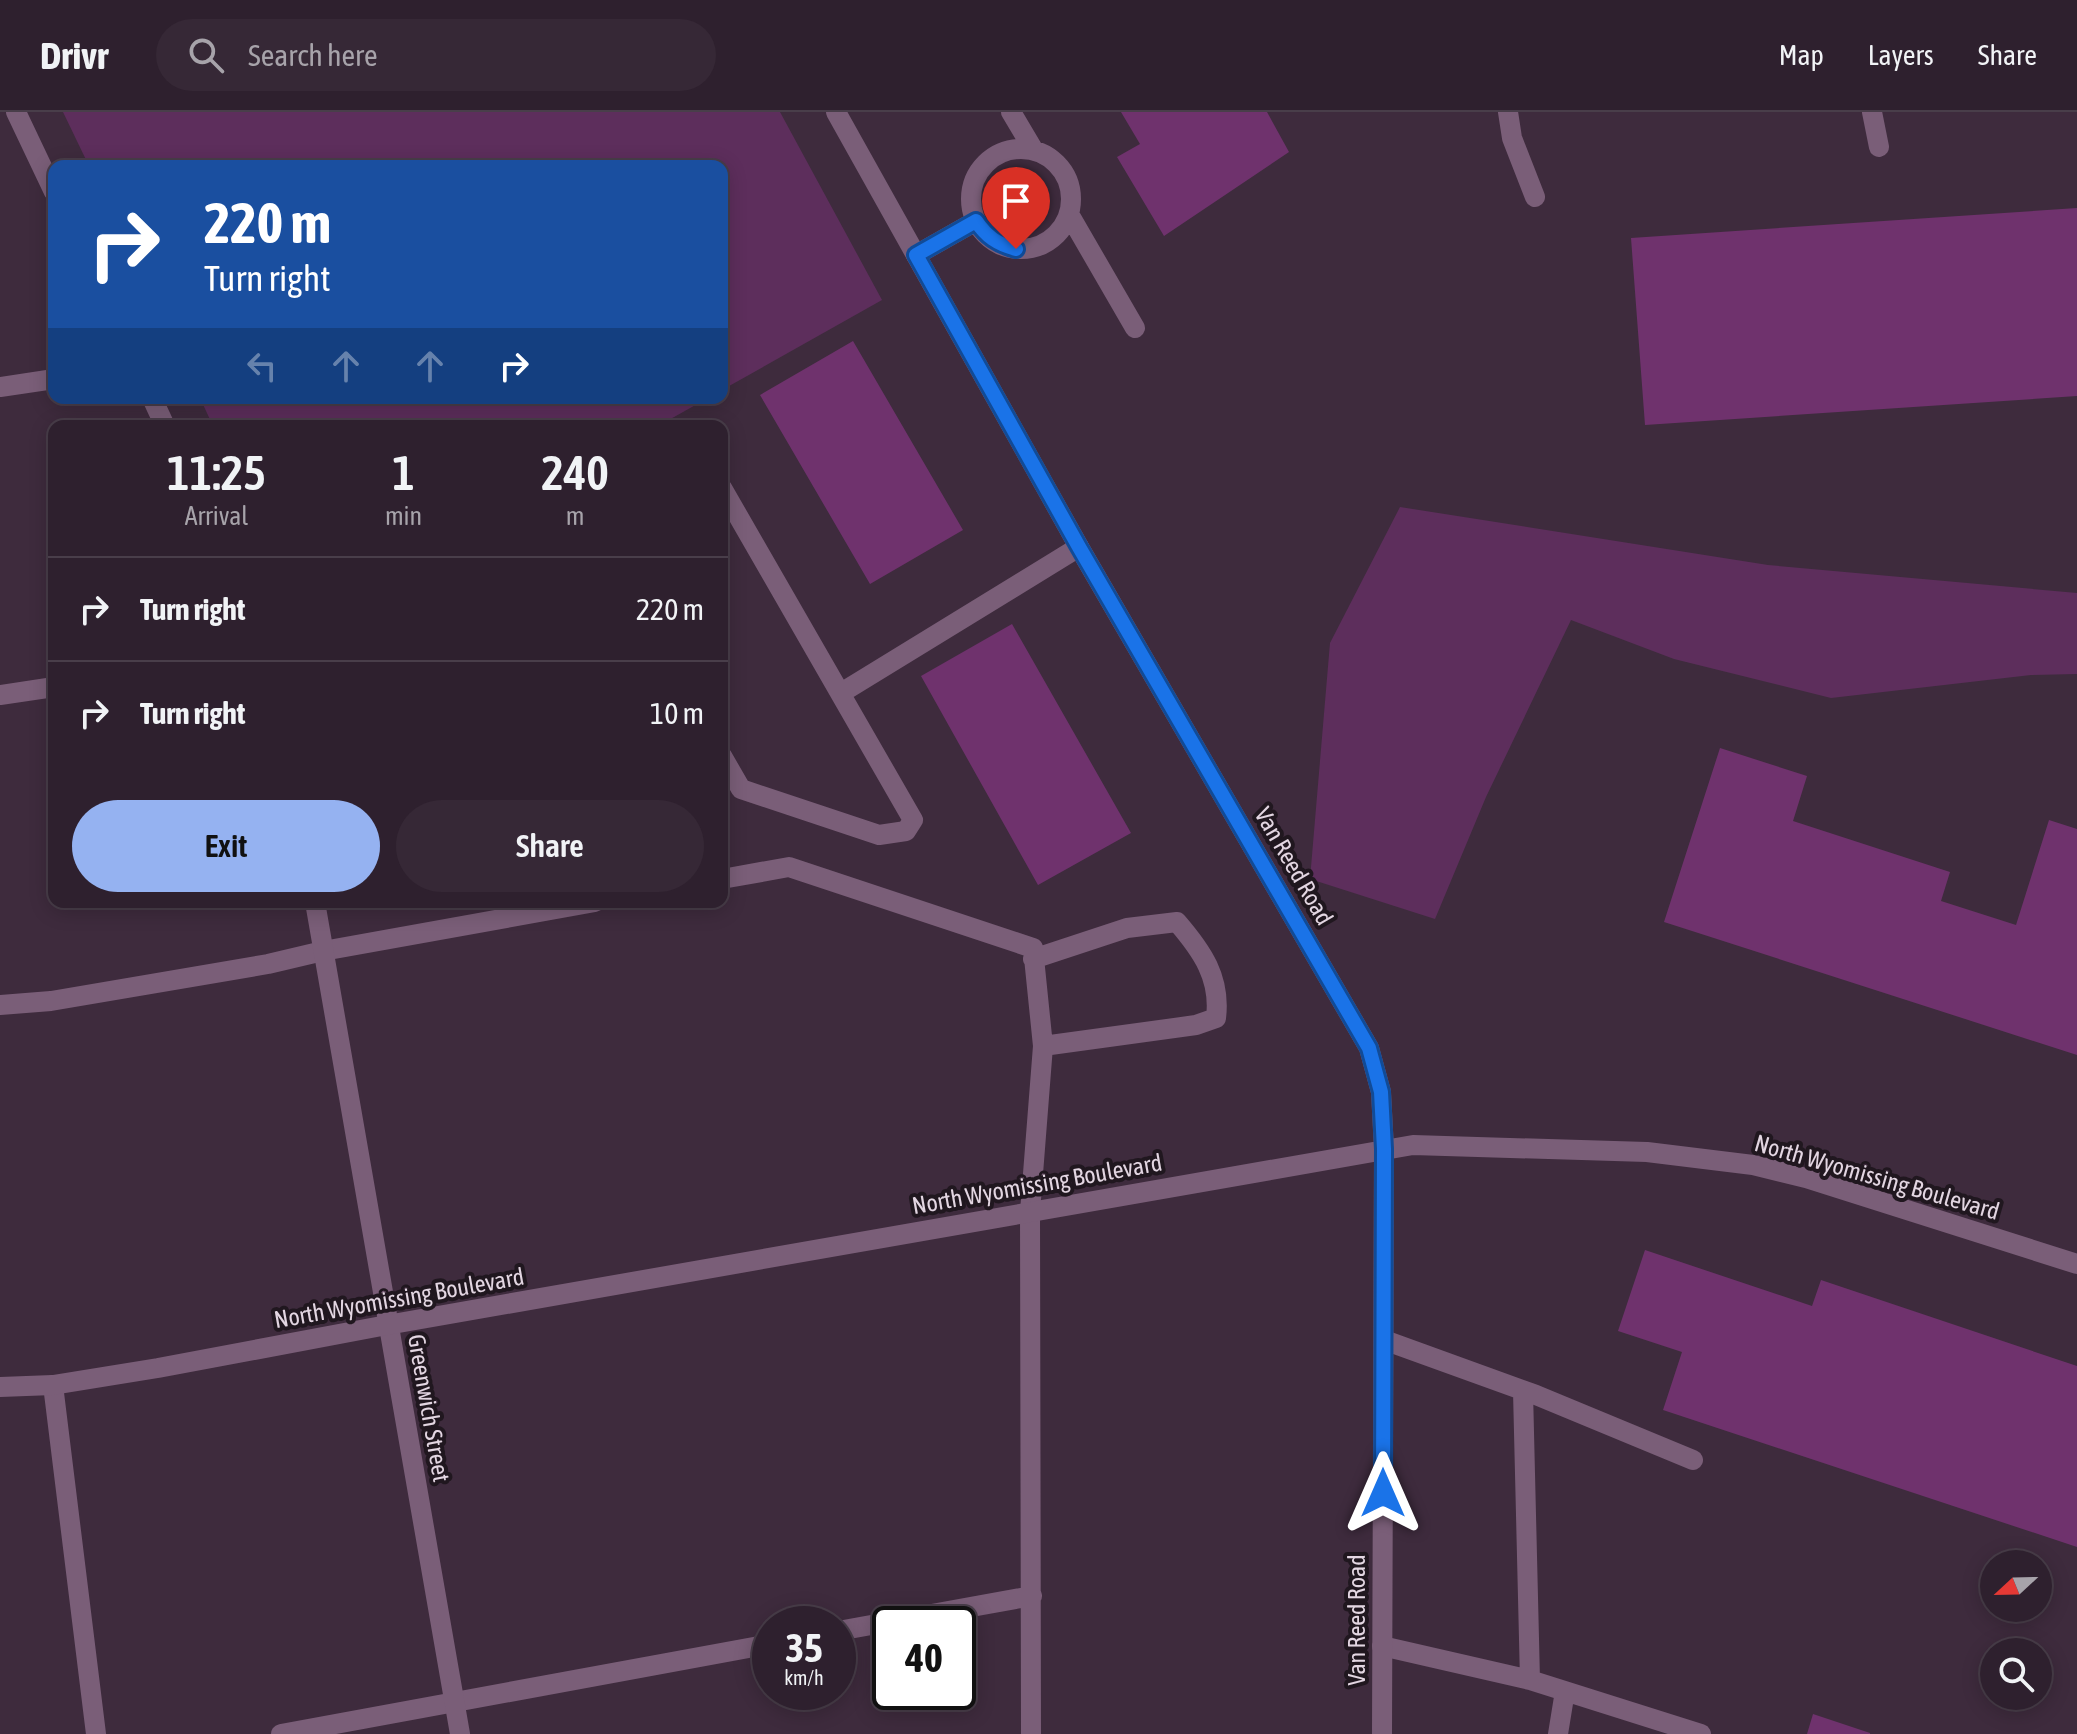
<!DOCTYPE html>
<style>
body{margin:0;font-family:"Asap Condensed",sans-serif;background:#362836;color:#f1f3f6;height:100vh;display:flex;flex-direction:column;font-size:30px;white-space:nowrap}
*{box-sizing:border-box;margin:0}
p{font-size:26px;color:#a7a3aa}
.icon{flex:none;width:44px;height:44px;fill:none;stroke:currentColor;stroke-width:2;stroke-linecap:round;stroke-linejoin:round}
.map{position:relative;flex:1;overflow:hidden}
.details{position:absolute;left:48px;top:308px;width:680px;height:488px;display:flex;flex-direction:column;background:#2e202e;border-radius:16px;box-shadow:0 4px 20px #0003,0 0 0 2px #493e4a}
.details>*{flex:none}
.banner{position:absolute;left:48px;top:48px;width:680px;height:244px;border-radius:16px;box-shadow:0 4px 20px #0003,0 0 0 2px #493e4a;background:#1a4fa0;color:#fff;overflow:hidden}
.needle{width:52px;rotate:248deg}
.controls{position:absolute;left:1980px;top:1438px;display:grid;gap:16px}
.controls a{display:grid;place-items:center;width:72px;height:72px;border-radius:50%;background:#2e202e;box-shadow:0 4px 20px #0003,0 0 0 2px #493e4a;font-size:40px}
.speed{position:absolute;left:752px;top:1494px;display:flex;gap:16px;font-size:40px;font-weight:700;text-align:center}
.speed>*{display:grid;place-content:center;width:104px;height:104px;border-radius:50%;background:#2e202e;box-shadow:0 4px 20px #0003,0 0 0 2px #493e4a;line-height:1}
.speed small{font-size:20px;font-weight:400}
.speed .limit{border:4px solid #111;border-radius:12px;background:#fff;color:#111}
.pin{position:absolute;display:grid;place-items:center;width:68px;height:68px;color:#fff;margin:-82px -34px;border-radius:50% 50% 50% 0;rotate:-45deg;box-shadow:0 0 8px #0007}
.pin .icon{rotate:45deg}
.me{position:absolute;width:88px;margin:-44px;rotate:0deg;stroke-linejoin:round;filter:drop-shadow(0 0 6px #0008)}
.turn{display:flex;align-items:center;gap:28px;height:168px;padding:0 24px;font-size:36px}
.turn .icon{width:104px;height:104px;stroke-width:2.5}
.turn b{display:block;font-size:56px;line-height:68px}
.lanes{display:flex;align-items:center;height:76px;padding:0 24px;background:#0003;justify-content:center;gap:40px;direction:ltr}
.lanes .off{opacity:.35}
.eta{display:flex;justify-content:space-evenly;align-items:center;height:136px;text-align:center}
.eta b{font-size:48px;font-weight:600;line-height:56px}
.action{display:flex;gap:16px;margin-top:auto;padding:16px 24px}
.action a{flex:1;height:92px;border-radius:48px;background:#95b2f1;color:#111;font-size:32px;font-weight:600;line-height:92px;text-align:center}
.action a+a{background:#362836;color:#f1f3f6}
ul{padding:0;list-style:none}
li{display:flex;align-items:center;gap:24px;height:104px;padding:0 24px;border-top:2px solid #493e4a}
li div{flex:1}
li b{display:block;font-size:30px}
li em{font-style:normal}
header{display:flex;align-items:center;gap:48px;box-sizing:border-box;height:112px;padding:0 40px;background:#2e202e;border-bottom:2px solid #493e4a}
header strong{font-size:38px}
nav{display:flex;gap:44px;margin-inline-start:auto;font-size:28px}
.search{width:560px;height:72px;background:#362836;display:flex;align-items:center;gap:20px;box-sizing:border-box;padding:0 28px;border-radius:44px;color:#a7a3aa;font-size:30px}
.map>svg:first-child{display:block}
.green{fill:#5d2e5c}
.building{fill:#6f326d}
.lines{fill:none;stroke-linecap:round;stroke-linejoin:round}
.service{stroke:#7a5e78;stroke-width:20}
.minor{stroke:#7a5e78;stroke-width:20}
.tertiary{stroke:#7a5e78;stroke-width:20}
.route-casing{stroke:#114b97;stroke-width:20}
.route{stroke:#1a73e8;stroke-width:14}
.labels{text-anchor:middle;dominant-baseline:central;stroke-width:8;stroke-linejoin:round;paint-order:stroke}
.street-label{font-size:24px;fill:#e3d6e2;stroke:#20171f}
</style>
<header>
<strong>Drivr</strong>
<div class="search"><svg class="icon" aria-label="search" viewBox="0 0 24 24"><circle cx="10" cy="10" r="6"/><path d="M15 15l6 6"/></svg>Search here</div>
<nav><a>Map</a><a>Layers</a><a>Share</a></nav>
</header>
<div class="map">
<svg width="2077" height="1622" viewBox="0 0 2077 1622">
<rect width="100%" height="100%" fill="#3e2b3d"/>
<path class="green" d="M63,0H780L882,188L722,278V54H89Z
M200,286H708L658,314H213Z
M1400,395L1768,453L2077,481V562L2031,563L1831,586L1674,547L1571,508L1486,685L1435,807L1310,767L1330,531Z"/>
<path class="building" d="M1121,0H1267L1289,40L1164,124L1117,45L1140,32Z
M2077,96V284L1645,313L1631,126Z
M853,229L963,418L870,472L760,283Z
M1012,512L1131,721L1038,773L921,564Z
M1720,636L1807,664L1793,709L1950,760L1941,789L2016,813L2049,708L2077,717V943L1664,810Z
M1645,1138L1812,1194L1821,1168L2077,1254V1435L1663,1298L1682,1240L1618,1219Z
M1813,1602L1870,1621V1622H1807Z"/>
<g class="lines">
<path class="service" d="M1011,0L1033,37
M1508,0L1512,26L1535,85
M1872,0L1879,35
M971 87a50 50 0 1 1 100 0a50 50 0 1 1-100 0Z
M1069,102L1135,216
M916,143L976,109
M0,275L54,267
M722,376L913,708L906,719L879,723L741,677L722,644
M841,581L1079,435
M722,767L789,755L1033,836L1043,934L1030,1100L1031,1622
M1033,847L1127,816L1177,810C1202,839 1221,866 1216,906L1196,913L1043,934
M0,893L51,889L268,852L323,839L595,790
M1384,1228L1536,1283L1693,1348
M53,1273L96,1622
M1523,1279L1530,1568L1701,1622
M838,1519L1032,1484
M1382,1534L1530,1568
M281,1622L770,1532
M1558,1622L1565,1579"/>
<path class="minor" d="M16,0L54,80
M152,286L165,314
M0,583L54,575
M315,790L460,1622"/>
<path class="tertiary" d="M836,0L1079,435L1369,936L1381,980L1384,1037L1382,1622
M0,1275L53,1273L158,1256L387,1213L1413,1033L1647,1040L1753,1053L1806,1066L2077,1152"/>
</g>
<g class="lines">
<defs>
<path id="route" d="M1016,137C997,132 987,125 976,109L916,143L1079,435L1369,936L1381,980L1384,1037L1383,1381"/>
</defs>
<use href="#route" class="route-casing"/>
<use href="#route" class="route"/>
</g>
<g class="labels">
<g class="street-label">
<text transform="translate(1294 754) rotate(60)">Van Reed Road</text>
<text transform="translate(1877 1065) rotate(16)">North Wyomissing Boulevard</text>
<text transform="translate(1037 1072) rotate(-10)">North Wyomissing Boulevard</text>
<text transform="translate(399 1186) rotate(-10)">North Wyomissing Boulevard</text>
<text transform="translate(429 1296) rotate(80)">Greenwich Street</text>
<text transform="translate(1356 1508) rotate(-90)">Van Reed Road</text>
</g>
</g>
</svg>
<div class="controls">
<a><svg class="needle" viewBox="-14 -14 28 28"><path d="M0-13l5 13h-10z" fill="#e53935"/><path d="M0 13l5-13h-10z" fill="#a7a3aa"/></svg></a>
<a><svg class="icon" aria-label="search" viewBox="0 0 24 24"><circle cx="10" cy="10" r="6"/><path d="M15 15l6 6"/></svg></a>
</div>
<div class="speed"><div>35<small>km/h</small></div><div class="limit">40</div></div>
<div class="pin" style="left:1016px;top:137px;background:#d93025"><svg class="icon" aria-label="arrive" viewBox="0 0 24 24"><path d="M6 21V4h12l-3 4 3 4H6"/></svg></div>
<svg class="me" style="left:1383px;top:1381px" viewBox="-20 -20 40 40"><path d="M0-17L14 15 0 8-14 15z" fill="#1a73e8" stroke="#fff" stroke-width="4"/></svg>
<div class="banner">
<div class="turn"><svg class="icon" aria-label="right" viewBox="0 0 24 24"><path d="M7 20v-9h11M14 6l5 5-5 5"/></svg><div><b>220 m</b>Turn right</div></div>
<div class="lanes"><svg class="icon off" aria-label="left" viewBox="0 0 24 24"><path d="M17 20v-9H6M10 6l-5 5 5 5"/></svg><svg class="icon off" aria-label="ahead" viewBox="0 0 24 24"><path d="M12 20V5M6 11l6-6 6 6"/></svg><svg class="icon off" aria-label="ahead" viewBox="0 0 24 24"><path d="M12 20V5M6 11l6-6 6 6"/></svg><svg class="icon" aria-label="right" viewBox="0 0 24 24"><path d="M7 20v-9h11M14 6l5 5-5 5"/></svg></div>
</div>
<section class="details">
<div class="eta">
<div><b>11:25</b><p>Arrival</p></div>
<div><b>1</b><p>min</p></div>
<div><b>240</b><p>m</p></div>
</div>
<ul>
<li><svg class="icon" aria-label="right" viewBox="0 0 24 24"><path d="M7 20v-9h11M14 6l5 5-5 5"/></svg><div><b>Turn right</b></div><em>220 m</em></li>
<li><svg class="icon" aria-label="right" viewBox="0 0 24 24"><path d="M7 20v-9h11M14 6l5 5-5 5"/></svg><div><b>Turn right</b></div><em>10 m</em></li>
</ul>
<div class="action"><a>Exit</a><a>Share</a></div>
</section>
</div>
